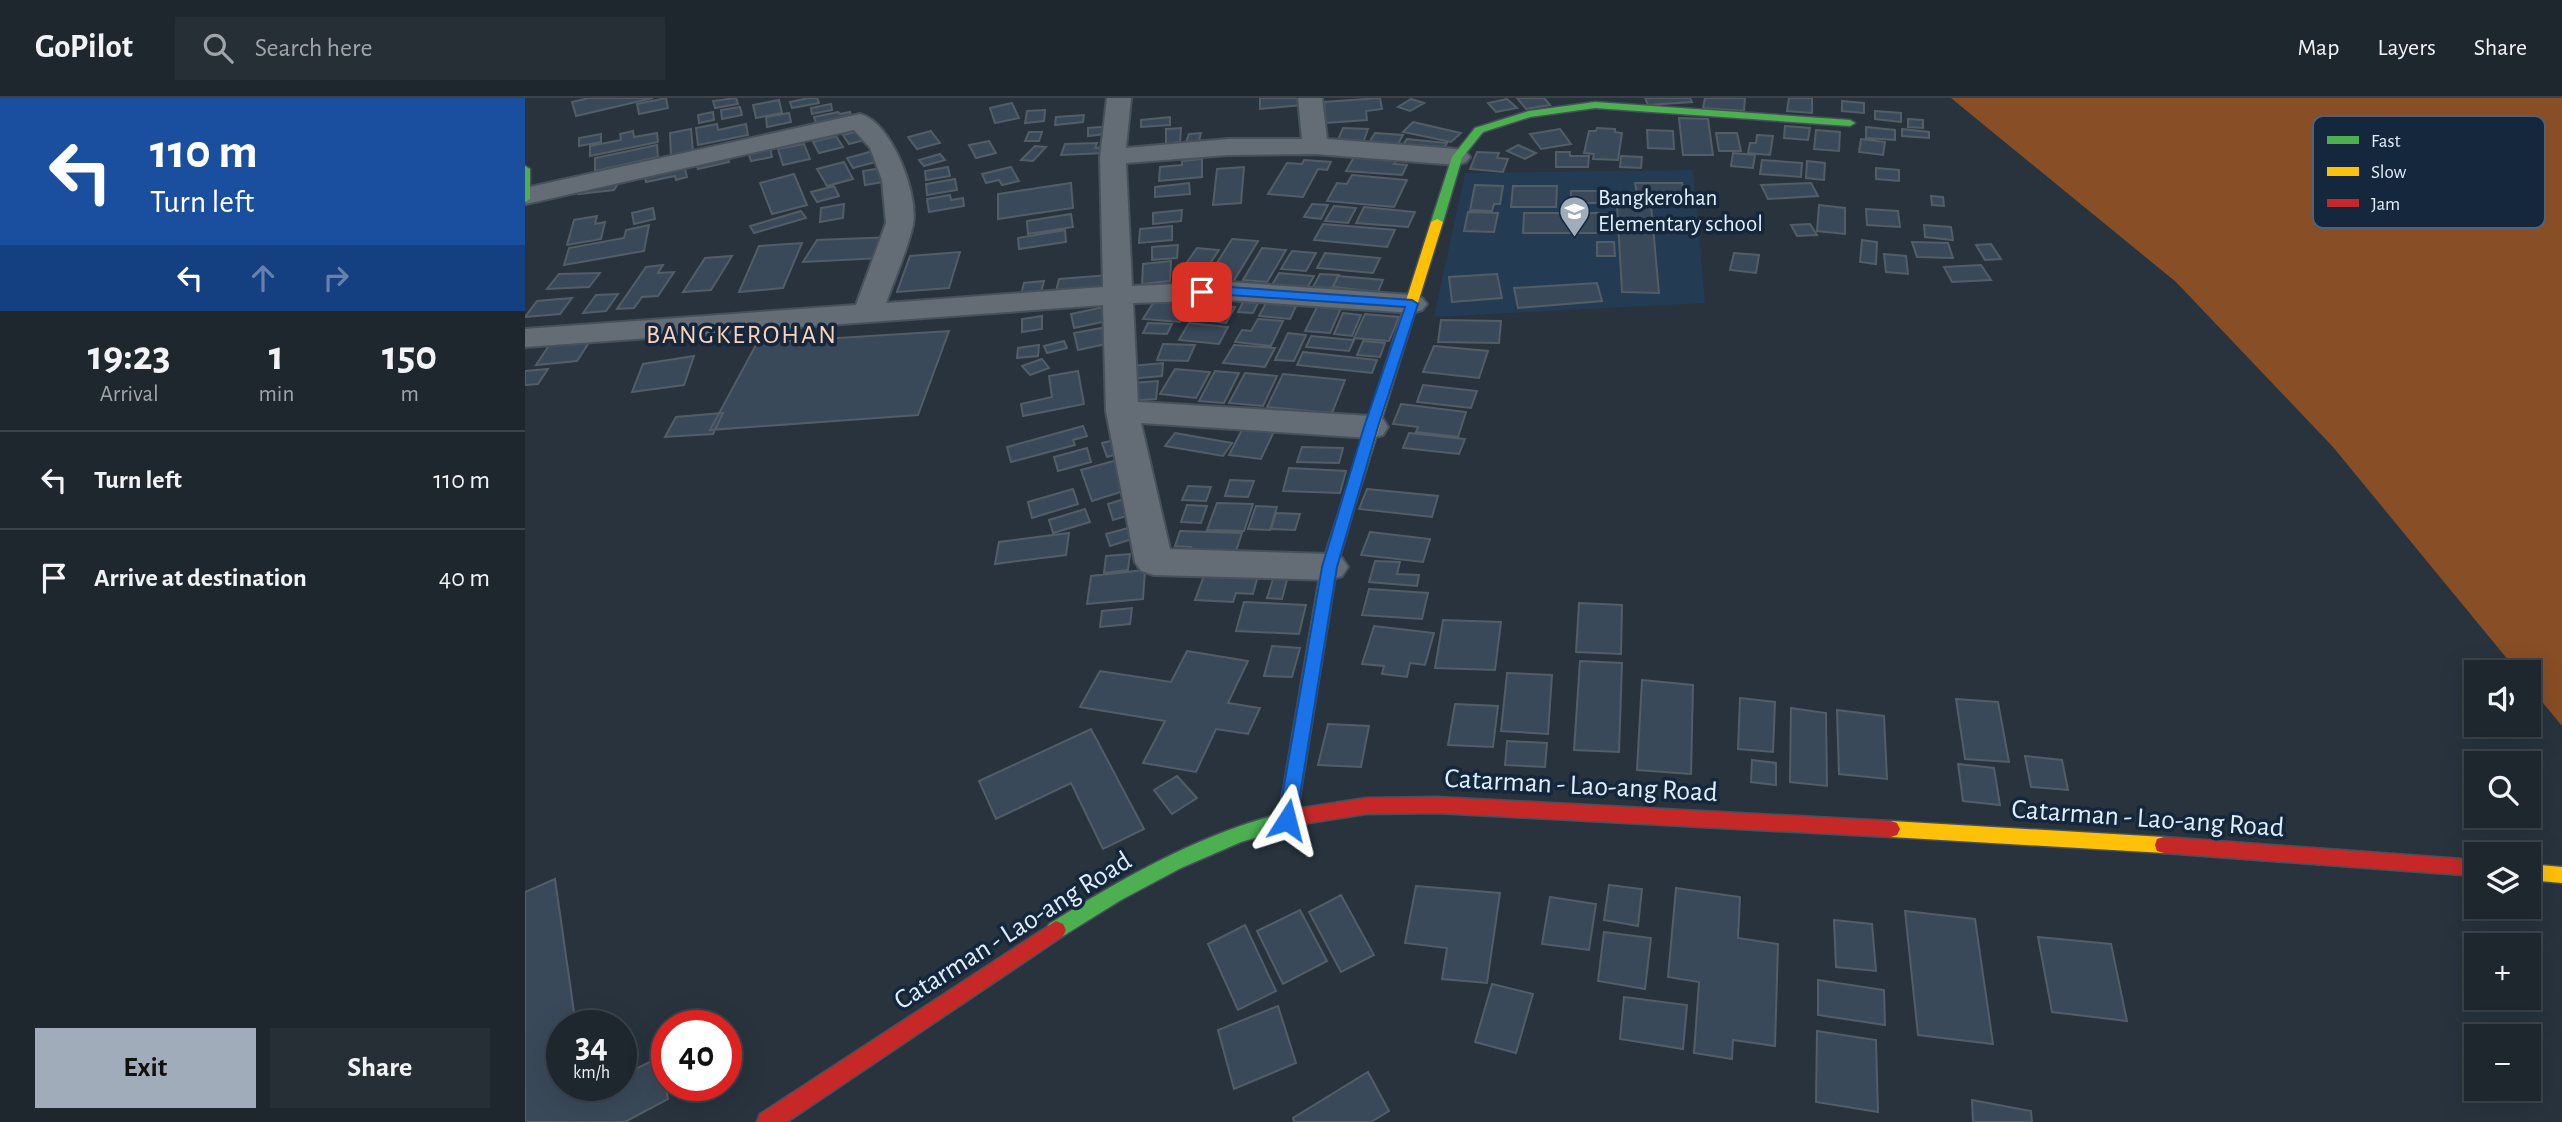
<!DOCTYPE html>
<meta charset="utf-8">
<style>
body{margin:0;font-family:"Alegreya Sans",sans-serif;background:#262e36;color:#f1f3f6;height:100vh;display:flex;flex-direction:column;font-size:26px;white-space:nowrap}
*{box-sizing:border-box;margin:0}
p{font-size:23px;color:#a1a5aa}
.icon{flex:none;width:38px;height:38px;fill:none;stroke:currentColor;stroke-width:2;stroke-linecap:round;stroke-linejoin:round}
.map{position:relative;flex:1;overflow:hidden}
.details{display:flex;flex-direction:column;background:#1e262e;width:525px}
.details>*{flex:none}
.banner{background:#1a4fa0;color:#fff;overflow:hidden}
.tools{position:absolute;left:1939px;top:562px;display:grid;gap:14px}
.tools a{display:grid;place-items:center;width:77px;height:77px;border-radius:0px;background:#1e262e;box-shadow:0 7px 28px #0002,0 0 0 2px #3c434a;font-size:35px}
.speed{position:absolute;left:21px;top:912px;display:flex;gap:14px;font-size:35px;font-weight:700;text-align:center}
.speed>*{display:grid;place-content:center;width:91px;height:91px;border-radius:50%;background:#1e262e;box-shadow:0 7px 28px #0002,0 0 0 2px #3c434a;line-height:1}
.speed small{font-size:18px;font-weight:400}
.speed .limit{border:10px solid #d22;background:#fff;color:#111}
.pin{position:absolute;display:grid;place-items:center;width:60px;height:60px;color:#fff;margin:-30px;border-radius:14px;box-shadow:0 4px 10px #0006}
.me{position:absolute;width:77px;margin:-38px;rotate:9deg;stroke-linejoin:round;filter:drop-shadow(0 0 5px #0008)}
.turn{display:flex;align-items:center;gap:24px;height:147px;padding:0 35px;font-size:32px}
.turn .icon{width:91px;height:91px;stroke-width:2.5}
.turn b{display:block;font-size:49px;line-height:60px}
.lanes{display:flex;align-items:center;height:66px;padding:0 35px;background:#0003;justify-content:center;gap:35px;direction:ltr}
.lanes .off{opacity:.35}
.eta{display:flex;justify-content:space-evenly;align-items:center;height:119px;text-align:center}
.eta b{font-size:42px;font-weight:600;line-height:49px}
.button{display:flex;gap:14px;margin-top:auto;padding:14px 35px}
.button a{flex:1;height:80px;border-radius:0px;background:#a0acb9;color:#111;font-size:28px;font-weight:600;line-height:80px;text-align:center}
.button a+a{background:#262e36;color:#f1f3f6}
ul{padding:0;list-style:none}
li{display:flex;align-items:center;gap:21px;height:98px;padding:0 35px;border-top:2px solid #3c434a}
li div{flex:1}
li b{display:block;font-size:26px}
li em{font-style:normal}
header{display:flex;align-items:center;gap:42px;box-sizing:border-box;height:98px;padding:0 35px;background:#1e262e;border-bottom:2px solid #3c434a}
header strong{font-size:33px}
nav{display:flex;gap:38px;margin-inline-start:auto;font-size:24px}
.search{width:490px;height:63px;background:#262e36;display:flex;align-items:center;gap:18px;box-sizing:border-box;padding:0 24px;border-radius:0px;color:#a1a5aa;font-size:26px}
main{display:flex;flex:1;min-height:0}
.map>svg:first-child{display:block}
.built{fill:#243b54}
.water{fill:#884e25}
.building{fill:#3a4959;stroke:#525d66;stroke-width:2}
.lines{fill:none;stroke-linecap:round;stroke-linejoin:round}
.street-casing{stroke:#47515b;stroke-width:4}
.fast-casing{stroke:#47515b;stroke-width:3}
.slow-casing{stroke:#47515b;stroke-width:3}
.jam-casing{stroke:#47515b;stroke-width:3}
.street{fill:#646c75;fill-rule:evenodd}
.fast{fill:#4caf50;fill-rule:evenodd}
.slow{fill:#ffc107;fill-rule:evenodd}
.jam{fill:#c62828;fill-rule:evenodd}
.route{fill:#1a73e8;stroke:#114b97;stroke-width:2}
.labels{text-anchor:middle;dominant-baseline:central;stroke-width:7;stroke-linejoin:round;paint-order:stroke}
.far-poi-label{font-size:23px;fill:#e0edfb;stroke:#14273d;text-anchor:start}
.far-quarter-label{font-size:26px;letter-spacing:2px;fill:#fdd2b8;stroke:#14273d}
.street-label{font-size:28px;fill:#e0edfb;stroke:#14273d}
.key{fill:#14273d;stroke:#516276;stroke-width:2}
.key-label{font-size:19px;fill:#e0edfb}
</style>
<header>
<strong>GoPilot</strong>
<div class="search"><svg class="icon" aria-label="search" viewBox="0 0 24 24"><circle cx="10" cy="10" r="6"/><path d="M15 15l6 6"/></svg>Search here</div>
<nav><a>Map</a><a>Layers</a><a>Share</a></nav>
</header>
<main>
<section class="details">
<div class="banner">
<div class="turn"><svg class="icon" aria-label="left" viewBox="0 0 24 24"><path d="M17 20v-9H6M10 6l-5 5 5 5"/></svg><div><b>110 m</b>Turn left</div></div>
<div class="lanes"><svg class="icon" aria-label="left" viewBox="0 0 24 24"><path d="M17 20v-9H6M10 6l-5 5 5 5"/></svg><svg class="icon off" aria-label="ahead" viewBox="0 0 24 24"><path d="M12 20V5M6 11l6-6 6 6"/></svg><svg class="icon off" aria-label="right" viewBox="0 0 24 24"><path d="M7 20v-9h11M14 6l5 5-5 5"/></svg></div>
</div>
<div class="eta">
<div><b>19:23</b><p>Arrival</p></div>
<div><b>1</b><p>min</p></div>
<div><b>150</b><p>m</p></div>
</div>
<ul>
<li><svg class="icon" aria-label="left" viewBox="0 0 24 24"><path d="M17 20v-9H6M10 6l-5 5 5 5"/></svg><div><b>Turn left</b></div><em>110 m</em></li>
<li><svg class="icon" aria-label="arrive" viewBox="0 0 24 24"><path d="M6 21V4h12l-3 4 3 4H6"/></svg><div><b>Arrive at destination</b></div><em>40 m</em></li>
</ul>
<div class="button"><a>Exit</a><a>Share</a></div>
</section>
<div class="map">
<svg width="2037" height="1024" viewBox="0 0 2037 1024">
<rect width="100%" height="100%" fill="#28333e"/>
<path class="built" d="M1168,72L1180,205L909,219L940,75Z"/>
<path class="water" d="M1426,0H2037V628L2004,588V574H1993L1808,349L1651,184Z"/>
<path class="building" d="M64,0H128L51,18L47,4Z
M141,0L143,10L114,16L112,6Z
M211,0L213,6L190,10L188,3Z
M284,0H292L294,5L267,10L265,4Z
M735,0H776L777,7L735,11Z
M855,0L857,11L841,13L842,22L801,25L799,4Z
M992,0H1019L1025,7L1001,11Z
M1120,0H1165L1167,4L1123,7Z
M1180,0H1220L1219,13L1178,10Z
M1264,0H1287V15L1262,13Z
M886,1L899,5L885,13L873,9Z
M982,1L992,10L971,14L963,5Z
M254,2L257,15L231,20L228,7Z
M1317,3L1339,5V15L1317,13Z
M487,5L494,20L470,25L465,10Z
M306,6L307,12L287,16L286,10Z
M215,9L217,17L197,21L196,12Z
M520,12L519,23L500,25L502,13Z
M1350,13L1376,15V24L1350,21Z
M188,14L189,22L174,25L173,17Z
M313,14L315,16L325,14L326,21L292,28L289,19Z
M264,15L266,24L242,29L241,19Z
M559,17L558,24L530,27L531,19Z
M645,19V27L616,29V22Z
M1154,20L1183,21L1188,57H1158Z
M1383,21L1398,22V30L1383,29Z
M888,24L936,35L926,44L878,34Z
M192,26L193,32L221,26L223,37L173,47L171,30Z
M588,28V35L563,38V30Z
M1260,28L1285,30L1283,42L1259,40Z
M1341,29L1370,32V42L1341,40Z
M656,30L655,44L641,46V31Z
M818,30L843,31L838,45L812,44Z
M1072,30L1090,31V34L1097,35L1093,62L1068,61L1069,56L1059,55L1064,33H1071Z
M166,31L168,54L146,58L145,35Z
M342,31L347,40L324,46L318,37Z
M1035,31L1046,46L1016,51L1005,36Z
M1377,31L1404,34V40L1377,38Z
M1122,32L1148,33L1149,51L1123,50Z
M1291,32L1315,34L1314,53L1289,51Z
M108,33L109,39L132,35L133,44L65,58V48L96,42L95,36Z
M406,33L415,45L392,51L383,39Z
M504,34H517L514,43H500Z
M676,35L673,46L660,47L664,36Z
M850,35L878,37L872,48L843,46Z
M1191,35H1212L1216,53H1194Z
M76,36V44L54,48V40Z
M1232,37L1248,38L1245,57L1223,55L1225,45H1231Z
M311,38L318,49L294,55L288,44Z
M882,41L922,45L917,54L876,49Z
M1336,41L1360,44L1358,57L1334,54Z
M464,43L471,55L451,60L444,47Z
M572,45L570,50L582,49L580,55L536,57L540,46Z
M279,46L285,61L258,67L253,51Z
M132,47L133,59L70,73V60Z
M993,47L1011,55L1000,61L982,53Z
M510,48L521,49L508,63L496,62Z
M245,50L247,59L226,63L223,54Z
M352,52L358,62L328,70L322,60Z
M952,54L974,55L972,60L983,61L978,74L945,71Z
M1031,54H1045V58H1064L1063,69H1031Z
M1208,55L1230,57L1228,70L1206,68Z
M415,56L420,62L399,68L394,62Z
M202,57L204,64L173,71L171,64Z
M1096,58L1117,59L1116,70L1095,69Z
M829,59L872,62L869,66L882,67L877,77L821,73Z
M677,61V79L634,83L635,69L657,67V63Z
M779,62L806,64L802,72L793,71L778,99L743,96L762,65L777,66Z
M1237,62L1277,65L1276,79L1235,76Z
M1282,63L1300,65L1299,82L1281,80Z
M319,64L328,81L302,88L292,71Z
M159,66L162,79L151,82L150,78L121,84L119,75Z
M363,69L365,83L340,87L338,73Z
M423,69L425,78L401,82L400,73Z
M486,69L494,83L477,87L474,82L461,85L457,76Z
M719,69L716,105L688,107L692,71Z
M1351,70L1374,72V83L1351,81Z
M269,76L282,107L247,116L235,85Z
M827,77L882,82L869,109L802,103L812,85L822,86Z
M430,81L432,92L402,97L401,86Z
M94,84L89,92L54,96L59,88Z
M546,85L548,110L473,121V96Z
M664,85L665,96L630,99V89Z
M1110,85H1157L1161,102H1113Z
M1286,85L1293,98L1243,101L1236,87Z
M950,87L978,88L975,106H969L967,113L945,112Z
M309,88L314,98L292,104L286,94Z
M988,88H1032L1031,109H986Z
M1046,93H1076L1077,105H1046Z
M425,97L426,102L438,100L439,108L404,114L402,101Z
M1406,98L1418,99L1419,108L1407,107Z
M319,106L318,120L295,124L296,110Z
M787,106L803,107L796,121L779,119Z
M1092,107H1126L1134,195L1097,194Z
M1294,107L1320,110V136L1292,133Z
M809,108L831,110L823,125L800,123Z
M839,109L890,114L883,129L831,125Z
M128,110L130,121L109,126L107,115Z
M1341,111L1373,113L1375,129L1342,127Z
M657,112L656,123L628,126V115Z
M276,113L281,120L229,135L225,128Z
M943,114L973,115L969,134L939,133Z
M999,115H1086L1087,135H998Z
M546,116L548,129L503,136L502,123Z
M72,118L70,126L80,124L76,141L42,147L49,122Z
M798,126L870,132L862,149L789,142Z
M1285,126L1292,137L1272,138L1266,127Z
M124,127L119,153L39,167L44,150L99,140L101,132Z
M1399,127L1426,129L1428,142L1400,139Z
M647,128V142L614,145L615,131Z
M540,132L541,144L494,151L493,140Z
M369,139L357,160L278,164L292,142Z
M707,141L733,143L707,186L680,184Z
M1337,142L1352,144L1351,166L1335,164Z
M1072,144H1089L1090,158H1072Z
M1387,144L1423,145L1428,160L1392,159Z
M277,145L258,190L214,194L234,148Z
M1466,146L1476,161L1460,162L1451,147Z
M653,147L652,160L627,162V149Z
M672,150L694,152L674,182L651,180Z
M737,150L761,152L742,184L718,182Z
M767,153L791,155L781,173L756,171Z
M435,154L424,190L372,194L385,158Z
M800,155L855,160L848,175L792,170Z
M1209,155L1234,157L1231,175L1205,172Z
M1359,156L1381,158L1383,176L1361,174Z
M207,158L186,192L158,194L180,160Z
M646,163L645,183L617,186L618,166Z
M138,167L133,175L149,174L133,198L117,199L109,210L92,211L121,169Z
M1456,167L1466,182L1427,184L1419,169Z
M75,175L64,189L22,191L34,176Z
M754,175L789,178L782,190L747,187Z
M795,176L814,177L807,190L788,189Z
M972,176L977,200L927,204L924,179Z
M584,177L581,190L531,194L534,181Z
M813,178L858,182L853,194L808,189Z
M519,183L516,194L496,196L499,185Z
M1072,185L1077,203L993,210L989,190Z
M93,196L81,213L58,215L71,197Z
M47,200L35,216L0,219L12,203Z
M630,202L666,205L655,224L618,221Z
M718,204L733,205L728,215L713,214Z
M741,205L771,208L765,221L734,218Z
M684,206L710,209L701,225L675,222Z
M793,207L817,208L805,235L780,233Z
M579,209L582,223L549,230L546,216Z
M818,215L836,217L827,238L809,236Z
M840,216L874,219L864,243L829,240Z
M517,218V231L497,234V221Z
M733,221L758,223L746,248L710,244L717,232L726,233Z
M916,222L976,223L974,245L913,244Z
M623,225L647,226L642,236L618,235Z
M664,225L703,229L694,246L654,242Z
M577,230L581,246L553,252L549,235Z
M424,233L393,317L185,332L232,245Z
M763,235L781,237L769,263L750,262Z
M69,237L52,263L11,267L29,240Z
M786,238L829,242L824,253L781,249Z
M539,243L542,250L522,255L519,248Z
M838,243L860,245L855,259L832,257Z
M638,246L670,247L663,263L632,262Z
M514,247L513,258L492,260L493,250Z
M709,247L750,250L740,269L698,265Z
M909,248L963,253L954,280L898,274Z
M778,254L852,262L847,275L772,267Z
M169,258L159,287L107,294L118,266Z
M517,261L524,270L505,277L497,268Z
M638,265L637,278L604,281L606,268Z
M23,271L13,286L0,287V273Z
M650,271L685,274L671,300L635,296Z
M553,273L559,306L498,318L496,306L527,299L524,278Z
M690,273L714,275L699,305L674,303Z
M720,275L752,278L738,308L704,305Z
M758,276L820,282L807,315L742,309Z
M633,283L631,301L603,303L606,285Z
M898,287L952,293L946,310L892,304Z
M876,306L941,314L933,339L891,334L893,329L868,326Z
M198,315L188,336L140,339L151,319Z
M720,326L751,329L736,361L704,357Z
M558,328L562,338L548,342L550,347L486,364L482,349Z
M650,335L707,345L698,358L640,348Z
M884,335L940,341L934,356L878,350Z
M598,340L603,353L582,359L577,345Z
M777,349L818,350L814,365L772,364Z
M562,350L566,364L533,373L529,359Z
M603,359L602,392L567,403L556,372Z
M764,370L821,373L815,395L758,393Z
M705,382L729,383L723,399L700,398Z
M663,388L686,389L681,403L657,402Z
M548,391L553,406L507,420L503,404Z
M842,391L913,398L907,419L834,411Z
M609,398L615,414L588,422L583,406Z
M692,405L728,406L719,433L682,432Z
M662,407L682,408L676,425L656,424Z
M731,408L752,409L745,432L723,431Z
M560,411L565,424L528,435L524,422Z
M751,415L775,416L770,432L746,431Z
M603,430L607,441L585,448L581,436Z
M655,433L717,435L709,459L663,458L666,449L650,448Z
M845,434L905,441L898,464L836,457Z
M544,435L541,457L470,466L474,444Z
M605,456L603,472L579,475L581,458Z
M850,463L875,464L872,476L894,477L892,488L844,484Z
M620,472L618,501L562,506L566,478Z
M680,475L733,477L728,496L711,495L708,504L670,502Z
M749,478H763L757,501L742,500Z
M844,491L903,495L897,521L837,517Z
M719,504L781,507L774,536L711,533Z
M1054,505L1097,507L1096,556L1051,554Z
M607,510L605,526L575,529L577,513Z
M918,522L976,524L970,572L910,570Z
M849,528L909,535L900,567L885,565L882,579L857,576L859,568L837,566Z
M747,548L775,550L767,579L739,578Z
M662,553L723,563L703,605L735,610L723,636L691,631L671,674L618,665L640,623L555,609L575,573L646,584Z
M1055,563L1097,565L1094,654L1049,652Z
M982,575L1027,577L1023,636L976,633Z
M1117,582L1168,587L1166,676L1112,672Z
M1215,600L1250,604L1248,654L1213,651Z
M1431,601L1473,604L1484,664L1440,661Z
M930,606L973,608L968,649L923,647Z
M1266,610L1301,615L1302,688L1265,684Z
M1312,612L1359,618L1362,681L1314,676Z
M803,626L844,628L836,669L793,667Z
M566,631L619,731L578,751L546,685L471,721L454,683Z
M982,643L1022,645L1020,669L980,667Z
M1500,658L1537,662L1543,692L1506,689Z
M1227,662L1251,665V687L1226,684Z
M1433,666L1469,670L1475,707L1438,703Z
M652,678L672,700L647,716L629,692Z
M30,781L51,928H37V987H60L61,996L78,987H96V978L135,959L143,1001L100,1024H0V794Z
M1084,787L1117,791L1113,828L1079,822Z
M891,788L975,795L962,885L917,881L922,850L880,845Z
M1151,790L1215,799L1213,840L1253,846L1250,948L1208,942L1207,961L1169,955L1174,884L1143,879Z
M816,797L849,857L816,874L784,814Z
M1025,799L1071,806L1064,852L1017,846Z
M775,812L802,863L758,886L732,833Z
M1380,813L1450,821L1468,946L1393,937Z
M1309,822L1347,826L1351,873L1311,869Z
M720,827L751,893L713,912L683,846Z
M1079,834L1126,840L1120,891L1073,883Z
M1513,839L1586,846L1602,923L1527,914Z
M1293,882L1359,892L1360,927L1293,917Z
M967,886L1008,896L991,955L950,944Z
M1099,899L1162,907L1158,951L1095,941Z
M753,908L771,965L709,991L693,932Z
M1292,933L1351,942L1353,1014L1291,1004Z
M843,974L864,1013L846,1024H769L768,1020Z
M1447,1002L1506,1013L1507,1024H1448Z"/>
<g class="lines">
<defs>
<path id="street" d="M582,0H606L601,50L703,41H777L773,0H797L802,41L932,51L941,54L945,59L941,64L932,67L790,56L703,57L601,65L607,188L704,184L887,197L897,200L902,206L897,212L887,215L704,202L608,205L613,304L846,318L858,321L863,329L858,337L846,340L616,325L645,451L804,456L817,460L823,469L817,478L804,482L629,477L616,473L610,464L581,313L578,207L0,249V231L331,207L361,125L357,82L345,50L329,32L1,106L0,90L335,16C367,24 394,97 388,127C382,153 370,180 361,205L578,189L575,59Z"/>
<path id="fast" d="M1070,4L1325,22L1330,25L1325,28L1070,10L1005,19L958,34L937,60L918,124L908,126L906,124L927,59L950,30L1004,13Z
M0,68L5,71V101L0,104Z
M824,399L831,404L812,469L773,711L783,712L786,718L783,724L716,744L656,770L596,802L538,838L531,841L524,838L521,832L524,826C596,781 671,738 754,716L796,469L817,404Z"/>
<path id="slow" d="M912,121L918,124L831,404L824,409L819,407L817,404L906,124Z
M1366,723L1639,739L1646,741L1648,747L1646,753L1639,755L1366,739L1360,737L1357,731L1360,725Z
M2004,766L2037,769V785L2004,782Z"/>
<path id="jam" d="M912,699L1366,723L1372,725L1375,731L1372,737L1366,739L912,715L841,716L777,726L771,724L768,718L771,712L777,710L841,700Z
M1639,739L1951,762V778L1639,755L1632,753L1630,747L1632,741Z
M531,823L538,826L541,832L538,838L262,1024H232L235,1016Z"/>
</defs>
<use href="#street" class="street-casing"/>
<use href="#fast" class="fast-casing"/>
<use href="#slow" class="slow-casing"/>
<use href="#jam" class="jam-casing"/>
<use href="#street" class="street"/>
<use href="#fast" class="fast"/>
<use href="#slow" class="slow"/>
<use href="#jam" class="jam"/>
</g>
<path class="route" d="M704,189L887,202L893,206L853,329L812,469L771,722L768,728L762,730L755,728L753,722L797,469L839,329L880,209L704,197L677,198L670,194L677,190Z"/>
<defs>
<symbol id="school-pin" viewBox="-11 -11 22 30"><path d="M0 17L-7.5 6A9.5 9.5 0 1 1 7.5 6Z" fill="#a0acb9" stroke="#14273d"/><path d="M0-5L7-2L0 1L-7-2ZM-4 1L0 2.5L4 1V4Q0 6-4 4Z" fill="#fff"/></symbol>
</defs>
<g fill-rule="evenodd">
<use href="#school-pin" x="1032" y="96" width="35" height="47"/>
</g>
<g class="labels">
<g class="far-poi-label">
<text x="1073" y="100">Bangkerohan<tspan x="1073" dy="26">Elementary school</tspan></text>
</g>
<g class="far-quarter-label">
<text x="217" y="237">BANGKEROHAN</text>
</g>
<g class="street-label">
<text transform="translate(1056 688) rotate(3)">Catarman - Lao-ang Road</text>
<text transform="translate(1623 721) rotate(4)">Catarman - Lao-ang Road</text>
<text transform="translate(488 833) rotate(-32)">Catarman - Lao-ang Road</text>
</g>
</g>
<rect x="1788" y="18" width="232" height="112" rx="10" class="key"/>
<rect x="1802" y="38" width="32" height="8" fill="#4caf50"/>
<rect x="1802" y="69" width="32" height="9" fill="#ffc107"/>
<rect x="1802" y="101" width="32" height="8" fill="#c62828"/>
<g class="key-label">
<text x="1846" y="49">Fast</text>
<text x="1846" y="80">Slow</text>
<text x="1846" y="112">Jam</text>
</g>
</svg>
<div class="tools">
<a><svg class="icon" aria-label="sound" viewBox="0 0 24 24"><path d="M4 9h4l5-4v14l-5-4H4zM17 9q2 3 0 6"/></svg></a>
<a><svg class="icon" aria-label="search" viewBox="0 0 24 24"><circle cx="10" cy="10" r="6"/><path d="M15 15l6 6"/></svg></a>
<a><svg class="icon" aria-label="layers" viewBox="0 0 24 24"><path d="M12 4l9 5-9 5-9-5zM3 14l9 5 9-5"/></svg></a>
<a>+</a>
<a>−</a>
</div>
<div class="speed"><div>34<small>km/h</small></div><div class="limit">40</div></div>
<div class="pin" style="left:677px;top:194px;background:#d93025"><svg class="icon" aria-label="arrive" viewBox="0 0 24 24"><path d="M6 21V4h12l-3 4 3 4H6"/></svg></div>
<svg class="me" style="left:762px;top:722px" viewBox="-20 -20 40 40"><path d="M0-17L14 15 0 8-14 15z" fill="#1a73e8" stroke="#fff" stroke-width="4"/></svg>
</div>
</main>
